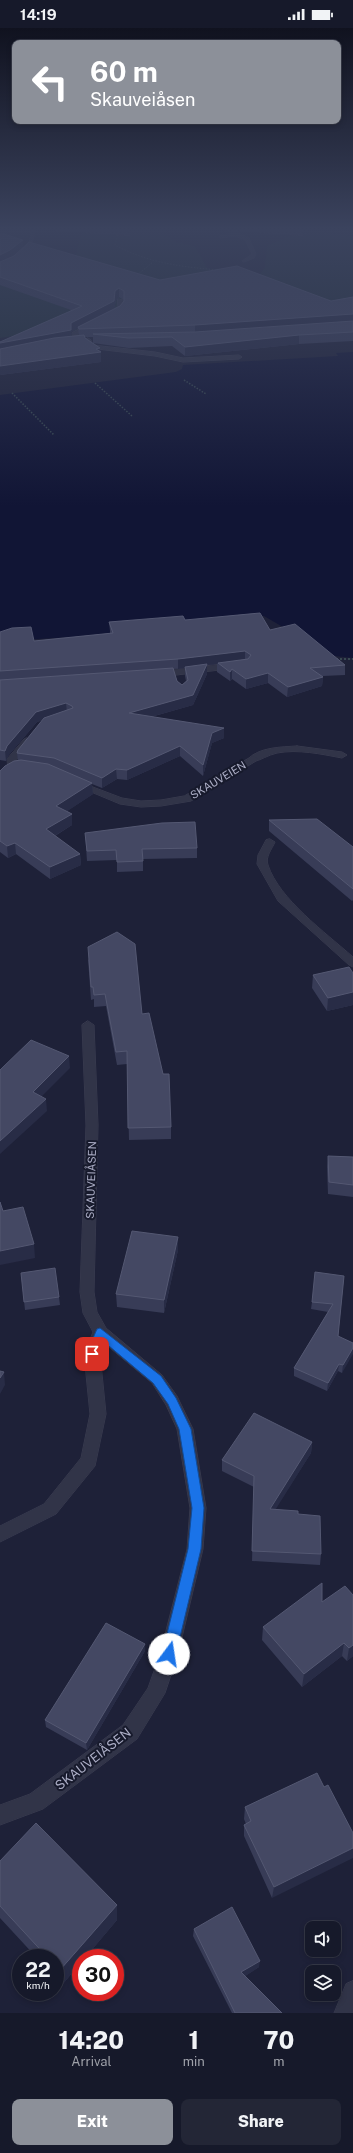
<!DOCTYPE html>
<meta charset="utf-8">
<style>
body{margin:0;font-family:"Public Sans",sans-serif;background:#232636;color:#f1f3f6;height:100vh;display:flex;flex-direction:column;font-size:15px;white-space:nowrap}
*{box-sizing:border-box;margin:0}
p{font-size:13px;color:#9ea0a8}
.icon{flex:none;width:22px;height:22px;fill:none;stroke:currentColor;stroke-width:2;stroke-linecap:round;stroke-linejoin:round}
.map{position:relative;height:1985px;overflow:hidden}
.side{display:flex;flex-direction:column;background:#16192a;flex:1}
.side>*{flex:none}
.top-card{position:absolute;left:12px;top:12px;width:329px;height:84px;border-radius:8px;box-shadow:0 2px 6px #0003,0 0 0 1px #353847;background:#8c9099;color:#fff;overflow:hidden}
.buttons{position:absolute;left:305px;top:1893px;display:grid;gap:8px}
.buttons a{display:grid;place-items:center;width:36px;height:36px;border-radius:8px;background:#16192a;box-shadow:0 2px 6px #0003,0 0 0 1px #353847;font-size:20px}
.speed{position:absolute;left:12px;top:1921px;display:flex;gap:8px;font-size:20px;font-weight:700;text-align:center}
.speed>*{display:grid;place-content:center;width:52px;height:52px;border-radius:50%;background:#16192a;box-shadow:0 2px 6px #0003,0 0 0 1px #353847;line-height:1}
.speed small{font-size:10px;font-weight:400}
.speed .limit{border:6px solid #d22;background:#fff;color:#111}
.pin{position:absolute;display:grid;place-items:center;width:34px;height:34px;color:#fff;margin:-17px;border-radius:8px;box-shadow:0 2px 6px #0006}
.me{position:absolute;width:44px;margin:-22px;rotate:14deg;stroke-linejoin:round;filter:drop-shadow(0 0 3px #0008)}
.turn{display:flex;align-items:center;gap:14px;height:84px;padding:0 12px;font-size:18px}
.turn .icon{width:52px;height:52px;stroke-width:2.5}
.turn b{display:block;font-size:28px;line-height:34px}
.eta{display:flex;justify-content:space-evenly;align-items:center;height:68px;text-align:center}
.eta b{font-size:24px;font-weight:800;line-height:28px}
.button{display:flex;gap:8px;margin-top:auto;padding:8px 12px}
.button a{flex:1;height:46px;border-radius:8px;background:#8c9099;color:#fff;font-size:16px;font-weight:800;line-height:46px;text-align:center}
.button a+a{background:#232636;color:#f1f3f6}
.status{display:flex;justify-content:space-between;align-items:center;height:28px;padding:0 20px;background:#16192a;direction:ltr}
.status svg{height:11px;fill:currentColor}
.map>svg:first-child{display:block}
.green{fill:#1f2e39}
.water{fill:#111535}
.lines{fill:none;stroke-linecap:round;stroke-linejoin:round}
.lane-casing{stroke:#3b3d51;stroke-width:1}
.street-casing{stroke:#3b3d51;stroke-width:1}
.path-far2{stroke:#384851;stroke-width:1;stroke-dasharray:1.5 1.5;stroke-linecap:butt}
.path-far1{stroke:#384851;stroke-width:1.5;stroke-dasharray:1.5 1.5;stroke-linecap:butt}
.path{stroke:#384851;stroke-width:2;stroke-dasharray:2 2;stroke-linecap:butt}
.lane{fill:#313448;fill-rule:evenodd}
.street{fill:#313448;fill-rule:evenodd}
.wall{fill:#383c57;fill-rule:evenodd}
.shaded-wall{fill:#282c46}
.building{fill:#444863;stroke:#545872}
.route{fill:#1a73e8;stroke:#114b97}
.labels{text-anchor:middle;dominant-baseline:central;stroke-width:4;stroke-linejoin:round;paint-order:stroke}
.street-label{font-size:11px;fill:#abadc5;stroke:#171a2c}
.near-street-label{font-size:13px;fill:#abadc5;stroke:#171a2c}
</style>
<div class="status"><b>14:19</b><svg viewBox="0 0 49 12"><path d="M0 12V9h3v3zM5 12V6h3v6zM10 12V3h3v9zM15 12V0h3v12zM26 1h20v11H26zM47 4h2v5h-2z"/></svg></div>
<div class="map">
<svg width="353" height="1985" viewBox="0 0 353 1985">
<rect width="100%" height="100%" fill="#1e2138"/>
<path class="green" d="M83,200H168L163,205L176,214L195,218L207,240L227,256L255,253L265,239L267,218L303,202L353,208V276L79,303H49L0,310V256L72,242Z"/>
<path class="water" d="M353,324V630L308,625L295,606L264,588L74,609L0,613V367L176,344L182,341L183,337L338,328L336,325Z"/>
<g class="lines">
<defs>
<path id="lane" d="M88,310L91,312L92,317L155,324L183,330L239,327L242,329L239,331L183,334L155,328L89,320L86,318L85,312Z
M297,718L342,724L347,727L342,730C321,726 298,721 277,725C268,727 261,732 253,734L248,731C259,719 282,719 297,718Z"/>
<path id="street" d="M29,200L35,202C33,222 19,235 0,241V237C12,233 38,216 29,200Z
M230,200H235L238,205L249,210L256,226L254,230L244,234L242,233L252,226L245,212L235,208L220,210V208L233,205Z
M118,271L123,272V281L111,289H107V287L117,280Z
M91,295L96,296L77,307L78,313L73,314L72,305Z
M234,635L238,638L237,640L159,649L155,646L159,643Z
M27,710L32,713L17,731L14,742H8L7,731L24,711Z
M253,728L258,731L256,733L191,773L161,778L141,779L120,776L72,756L77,753L122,770L141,773L161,772L184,768Z
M270,811L275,814C272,821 265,829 268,837C279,871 326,905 353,929V939L349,937L278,873L257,836L258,827L266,812Z
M88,993L94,997L98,1097L94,1264L97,1284L106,1300L162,1347L177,1368L193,1401L206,1480L203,1521L178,1626L165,1665L137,1711L43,1781L0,1797V1777L30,1766L123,1697L148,1660L160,1626L187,1521L190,1480L177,1401L166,1377L152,1355L104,1315L100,1326L106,1386L95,1438L56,1486L0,1514V1498L44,1476L81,1430L90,1386L84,1326L93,1304L83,1285L80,1264L86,1097L82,997Z
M353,1953V1985H334L346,1956Z"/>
</defs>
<use href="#lane" class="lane-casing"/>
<use href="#street" class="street-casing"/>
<path class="path-far2" d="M123,200L118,205L115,217C148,235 182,239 219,242
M137,247L153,234"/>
<path class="path-far1" d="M184,352L206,366
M95,355L132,388
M12,365L54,407"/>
<path class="path" d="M336,631H353"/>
<use href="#lane" class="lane"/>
<use href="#street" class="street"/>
</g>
<path class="wall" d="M35,200H130V208L36,201Z
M208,200H230V203Z
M237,200H313L303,208L239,203Z
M0,205L23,212V219L160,252L331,273L353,269V313L299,316L185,328L172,318L129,320L93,315V309H85V310L100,320L101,334L0,347L71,282L0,257ZM119,269L124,272V273L120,278L114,280L116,272ZM78,300L79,308H71V304Z
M185,592L270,602L345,637V647L323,648L322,658L287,669L268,655L246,661L232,651L230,653L217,644V636L207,637V646L193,677L151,689L224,710L212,715L203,748L180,728L127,752L117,751L102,760L92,756L93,766L67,783L72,786V797L55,808L80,826L81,837L50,851L16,826L8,830L0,824V743L18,733L17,725L43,692L37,694L8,728L6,733L0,732V604L34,613L110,606V603L109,594ZM185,640V648L186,653L182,657L177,653L173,641Z
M269,792L353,819V872L352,873L269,803Z
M85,805L197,820V830L143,831V843L117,844V832L87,833Z
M88,931L142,986L171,1099V1111L129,1112L127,1036L117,1037L106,978L94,979V971L91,972Z
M353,945V977L327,983L312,960L313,947Z
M328,1128L353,1129V1169L328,1166L327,1139Z
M178,1222L164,1285L117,1279L116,1266Z
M21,1245L59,1269L60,1277L25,1282Z
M344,1248L338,1308L353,1315L342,1345L338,1343L327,1363L294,1348V1340L328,1284L311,1281L312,1274Z
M312,1414L311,1425L275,1481L298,1486L321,1526L320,1537L252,1533L254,1459L222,1443V1432Z
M353,1567V1628L347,1633L342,1628L302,1659L262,1612L263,1599L322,1574Z
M145,1616V1623L87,1722L46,1699L45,1692Z
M324,1759L272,1870L244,1808V1797L246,1796L244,1791L245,1779Z
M0,1833L117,1892L62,1957L55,1949V1930H37L0,1890Z
M194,1901L259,1939L245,1948L282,1985H232L193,1908Z"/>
<path class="shaded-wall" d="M305,200H313L303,208V202Z
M23,212V220L10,230L0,236V227Z
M119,260V269L116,272L114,282L71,304V310L0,325V315L71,295Z
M353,286V294L195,306V297Z
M299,307V316L185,328V319Z
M100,320L101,334L0,347V338Z
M245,623V633L218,635L217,636L207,637V646L193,677L129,695V685L193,667L207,637L178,641V631Z
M232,641V651L230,653V644Z
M268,645V655L246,661V651Z
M323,649L322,658L287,669L288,659Z
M66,675L67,685L37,694L8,728L6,733L5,723L7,718L36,684Z
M224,700V710L212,715L203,748V737L212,705Z
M180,718V728L127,752V742Z
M116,741L117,751L102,760V750Z
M92,755L93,766L57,790L56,778Z
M72,786V797L46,813V801Z
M15,815L16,826L8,830L7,818Z
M80,826L81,837L50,851V839Z
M353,964V977L327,983L328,970Z
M69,1028L70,1040L34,1076L33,1064Z
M46,1071L47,1083L0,1126V1113Z
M178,1209V1222L164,1285V1272Z
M34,1216L35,1230L0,1237V1223Z
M353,1320V1326L342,1345L343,1337Z
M339,1336L338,1343L327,1363L328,1355Z
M4,1344L5,1357L0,1366V1350Z
M312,1414L311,1425L269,1492L270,1481Z
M344,1615L342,1628L302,1659L304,1646Z
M145,1616V1623L87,1722L86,1715Z
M353,1617V1628L347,1633L349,1620Z
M353,1820V1830L272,1870L274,1859Z
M117,1877V1892L85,1930H81V1934L62,1957L60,1942Z
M260,1933L259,1939L241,1951V1944Z"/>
<path class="building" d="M288,200H305L303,202Z
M0,205L23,212L10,222L0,227Z
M29,214L160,252L237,238L331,273L353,269V286L195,297L79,301L78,299L120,278L124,273V263L119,260L115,263L114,273L71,295V302L0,315V314L82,278L0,249V234L14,228Z
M353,293V304L299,307L185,319L172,309L128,310L93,306L195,304Z
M84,307L85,310L100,320L96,321L101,324L0,338V321L54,310Z
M260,585L270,602L295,596L345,637L310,640L323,649L288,659L268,645L246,651L232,641L230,644L218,635L248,631L251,627L245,623L178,631L0,643V604L12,600L31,599L34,613L113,605L109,594L183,588L185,592Z
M207,636L193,667L129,685L224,700L212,705L203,737L180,718L127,742L116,741L102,750L54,730L17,725L18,722L44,690L73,680L72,678L66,675L36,684L7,718L5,723L0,722V652L173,640L177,653L182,657L188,652L185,639Z
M21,732L48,736L92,755L56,778L72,786L46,801L80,826L50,839L15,815L7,818L0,813V743L5,738L14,733Z
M317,791L353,819V861L269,792Z
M195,794L197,820L142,821L143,833L117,834L116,822L87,823L85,805L162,795Z
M117,904L135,916L142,986L149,985L163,1046H169L171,1099L128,1100L127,1023L116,1024L105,966L94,967L93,959H91L88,919Z
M349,939L353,945V964L328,970L313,947Z
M31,1012L69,1028L33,1064L46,1071L0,1113V1042Z
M328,1128L353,1129V1157L329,1154Z
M0,1174L3,1183L23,1179L34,1216L0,1223Z
M132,1203L178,1209L164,1272L116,1266Z
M55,1240L59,1269L24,1274L21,1245Z
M315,1244L344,1248L338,1308L353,1315V1320L343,1337L339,1336L328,1355L294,1340L333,1276L312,1274Z
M0,1343L4,1344L0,1350Z
M254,1385L312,1414L270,1481L298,1483V1486L320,1488L321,1526L252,1523L254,1448L222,1432Z
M322,1555V1574L345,1558L353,1567V1617L349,1620L344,1615L304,1646L263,1599Z
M106,1595L145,1616L86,1715L45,1692Z
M317,1745L324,1759L328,1757L353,1805V1820L274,1859L244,1797L251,1793L245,1779Z
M36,1795L117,1877L60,1942L55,1937V1930H48L0,1878V1833Z
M232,1879L260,1933L241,1944L282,1985H235L194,1901Z"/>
<linearGradient id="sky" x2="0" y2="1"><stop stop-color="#10121f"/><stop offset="0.42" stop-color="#3b435e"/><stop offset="1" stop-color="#3b435e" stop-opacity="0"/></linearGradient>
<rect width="353" height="478" fill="url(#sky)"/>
<path class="route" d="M100,1300L161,1348L176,1370L191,1401L204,1480L201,1521L176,1626L174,1631L169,1633L164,1631L162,1626L188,1521L192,1480L179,1401L168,1376L153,1355L103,1313L96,1329H88L86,1326L97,1301Z"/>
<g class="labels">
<g class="street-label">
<text transform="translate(218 752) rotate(-31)">SKAUVEIEN</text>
<text transform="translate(91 1152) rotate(-88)">SKAUVEIÅSEN</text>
</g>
<g class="near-street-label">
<text transform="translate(93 1731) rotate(-38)">SKAUVEIÅSEN</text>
</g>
</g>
</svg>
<div class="buttons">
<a><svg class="icon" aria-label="sound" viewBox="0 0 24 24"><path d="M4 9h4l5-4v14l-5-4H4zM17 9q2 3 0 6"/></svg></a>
<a><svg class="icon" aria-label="layers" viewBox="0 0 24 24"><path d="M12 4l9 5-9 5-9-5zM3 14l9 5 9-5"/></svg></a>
</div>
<div class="speed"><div>22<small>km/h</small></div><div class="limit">30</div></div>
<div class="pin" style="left:92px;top:1326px;background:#d93025"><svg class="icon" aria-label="arrive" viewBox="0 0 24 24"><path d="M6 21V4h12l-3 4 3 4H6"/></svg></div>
<svg class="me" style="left:169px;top:1626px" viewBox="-20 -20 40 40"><circle r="19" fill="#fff"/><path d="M0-13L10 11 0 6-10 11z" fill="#1a73e8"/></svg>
<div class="top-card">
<div class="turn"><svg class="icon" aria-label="left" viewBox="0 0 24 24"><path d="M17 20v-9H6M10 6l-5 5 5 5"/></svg><div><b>60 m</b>Skauveiåsen</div></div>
</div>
</div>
<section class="side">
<div class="eta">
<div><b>14:20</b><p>Arrival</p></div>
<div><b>1</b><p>min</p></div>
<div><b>70</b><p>m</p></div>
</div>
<div class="button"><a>Exit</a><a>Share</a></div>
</section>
